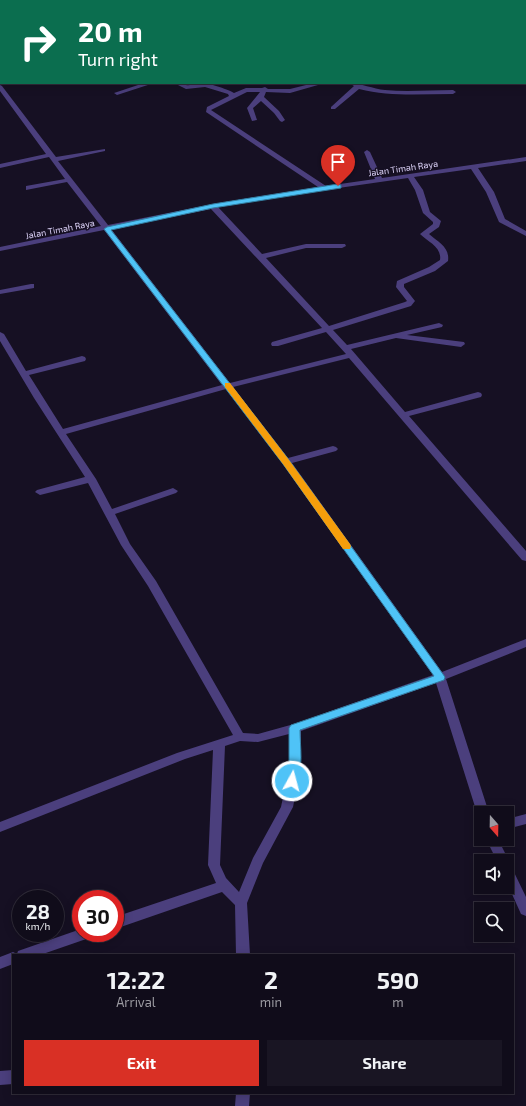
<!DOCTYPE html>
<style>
body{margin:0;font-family:"Exo 2",sans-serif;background:#191523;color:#f1f3f6;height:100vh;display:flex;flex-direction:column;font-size:15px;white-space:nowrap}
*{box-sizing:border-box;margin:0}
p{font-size:13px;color:#9c9ba2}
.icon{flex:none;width:22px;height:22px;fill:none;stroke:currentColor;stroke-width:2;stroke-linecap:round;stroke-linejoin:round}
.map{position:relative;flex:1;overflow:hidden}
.side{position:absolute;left:12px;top:954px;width:502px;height:140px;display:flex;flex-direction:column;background:#100c1a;border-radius:0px;box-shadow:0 2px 10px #0003,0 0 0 1px #302c39}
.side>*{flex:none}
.banner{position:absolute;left:0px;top:0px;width:526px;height:84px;box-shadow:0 2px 10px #0003,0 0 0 1px #302c39;background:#0b6e4f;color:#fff;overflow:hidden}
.needle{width:26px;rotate:160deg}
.controls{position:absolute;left:474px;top:806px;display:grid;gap:8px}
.controls a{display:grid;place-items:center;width:40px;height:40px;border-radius:0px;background:#100c1a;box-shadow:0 2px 10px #0003,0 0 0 1px #302c39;font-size:20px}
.speed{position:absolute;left:12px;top:890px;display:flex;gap:8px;font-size:20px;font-weight:700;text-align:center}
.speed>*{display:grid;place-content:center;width:52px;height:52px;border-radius:50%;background:#100c1a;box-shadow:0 2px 10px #0003,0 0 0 1px #302c39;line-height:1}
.speed small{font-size:10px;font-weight:400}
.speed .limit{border:6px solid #d22;background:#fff;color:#111}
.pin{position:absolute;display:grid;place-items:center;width:34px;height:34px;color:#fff;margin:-41px -17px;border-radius:50% 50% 50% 0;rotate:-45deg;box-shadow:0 0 4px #0007}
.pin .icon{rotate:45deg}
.me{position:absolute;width:44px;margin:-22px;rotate:7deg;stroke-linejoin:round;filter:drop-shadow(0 0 3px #0008)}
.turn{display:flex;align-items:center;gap:14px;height:84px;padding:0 12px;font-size:18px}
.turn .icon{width:52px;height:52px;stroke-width:2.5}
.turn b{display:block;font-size:28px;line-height:34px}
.eta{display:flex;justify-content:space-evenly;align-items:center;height:68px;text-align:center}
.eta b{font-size:24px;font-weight:700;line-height:28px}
.action{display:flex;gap:8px;margin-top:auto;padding:8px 12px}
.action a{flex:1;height:46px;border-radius:0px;background:#d93025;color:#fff;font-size:16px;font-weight:700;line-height:46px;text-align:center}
.action a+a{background:#191523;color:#f1f3f6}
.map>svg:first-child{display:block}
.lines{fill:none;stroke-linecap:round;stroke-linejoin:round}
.minor{fill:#4b3f7d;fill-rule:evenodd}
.route{fill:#4fc3f7;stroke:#337fa1}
.slow{fill:#f59e0b}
.labels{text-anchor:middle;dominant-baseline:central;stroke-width:3;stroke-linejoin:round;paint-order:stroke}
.far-street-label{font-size:9px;fill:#dfd5fb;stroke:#161023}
</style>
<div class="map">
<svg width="526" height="1106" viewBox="0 0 526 1106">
<rect width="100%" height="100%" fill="#161023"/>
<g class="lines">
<path class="minor" d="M112,0H120L111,1Z
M162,0H168L169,1H163Z
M347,0H362L363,1H348Z
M453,0H459L460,1H454Z
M0,28H1V32H0Z
M525,51H526V55H525Z
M144,83H154L117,95L114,93Z
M174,83C179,83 182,84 186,85C191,86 198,83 201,83C207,82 230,90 234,93L246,88H262L265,87L268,89H290L314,83H325L290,93L266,92L264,97L279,111L285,120L282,122L280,121L274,113L261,101L253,108L257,120L252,121L247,108L260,92H247L211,110L326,186L375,179L364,152L367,150L370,152L382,178L526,157V161L478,168L494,192L505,219L526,231V236L499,222L486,192L471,169L414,177L423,190L430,212L441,221L439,227L429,234C438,242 450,247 448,261L435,271L404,284V287L415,301L411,306L333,330L347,345L439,323L443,325L442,327L407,335L464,342L465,344L461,347L396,338L351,349L405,412L478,392L481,393L482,395L481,397L409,416L526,551V561L522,560L349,358L233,387L288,458L333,446L336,447L338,449L336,451L292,463L442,672L526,639V647L446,679L489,813H481V817L477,813L436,683L301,731V768L293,807L263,863L247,903L250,955H236L235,905L222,892L115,929V917L216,883L208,865L213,750L185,759L0,832V822L177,753L233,735L148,586L121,545L88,483L40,495L35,492L37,490L85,477L34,398L0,341V332L4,334L26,371L82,356L85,357L86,359L85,361L29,375L63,429L222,385L104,230L0,251V247L101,226L67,182L26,190V186L65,179L49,157L0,168V164L46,154L0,91V85L2,86L56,157L105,149V151L58,161L108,225L213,204L318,187L206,112L207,107L229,96L228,94L205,87L186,89ZM408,178L415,190L423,213L433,222V224L420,234C428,242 442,247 440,260L429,267L397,281L396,287L407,301L405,302L329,326L266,258L306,248H342L346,246L345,244H306L262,254L218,207L269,198ZM211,209L322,328L272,342L271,344L272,346H278L326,332L346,354L230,383L111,229ZM226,389L283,464L433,675L294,724L258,734L243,733L156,581L130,544L115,514L176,493L178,491L173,488L112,509L96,479L66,434ZM289,734V768L281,807L253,858L239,892L226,878L220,865L225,746L240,741L258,742Z
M349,83C361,83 373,89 385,90C407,92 430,90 453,90L456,92L453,94C421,94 390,97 359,89L335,109H331V107L354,86Z
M31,284H34V288L0,294V290Z
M526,814V824L507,829V819Z
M486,839H498L509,861L507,865L511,866L526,897V916L521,914L507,883V861H497Z
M81,929V933H94L92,937L40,955H13V964L0,969V957L13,952L17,954L18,951Z
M13,1070V1084L0,1085V1071Z
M236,1093H250L249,1106H235Z"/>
</g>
<path class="route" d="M338,184L341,185V188L213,208L111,230L289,460L445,677L444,680L300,730C300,747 304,769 296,784L292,786L288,784L287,781L289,768V728L291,725L434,676L283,464L104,229L107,227L213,204Z"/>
<path class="slow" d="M225,383H230L289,460L350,544L351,546L350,549H343L283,464L225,387Z"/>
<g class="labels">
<g class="far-street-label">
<text transform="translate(403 168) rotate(-8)">Jalan Timah Raya</text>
<text transform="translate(60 229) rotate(-11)">Jalan Timah Raya</text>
</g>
</g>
</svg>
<div class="controls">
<a><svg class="needle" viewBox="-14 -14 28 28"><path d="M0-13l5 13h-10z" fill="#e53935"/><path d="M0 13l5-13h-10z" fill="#9c9ba2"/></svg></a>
<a><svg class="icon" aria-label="sound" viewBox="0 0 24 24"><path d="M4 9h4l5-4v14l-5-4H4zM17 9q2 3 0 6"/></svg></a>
<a><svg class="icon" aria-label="search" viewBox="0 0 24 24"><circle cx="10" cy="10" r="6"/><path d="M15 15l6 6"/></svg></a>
</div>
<div class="speed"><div>28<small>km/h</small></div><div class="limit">30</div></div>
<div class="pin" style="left:338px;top:186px;background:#d93025"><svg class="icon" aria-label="arrive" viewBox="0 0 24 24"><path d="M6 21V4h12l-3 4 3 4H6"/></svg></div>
<svg class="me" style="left:292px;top:781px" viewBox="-20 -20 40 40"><circle r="17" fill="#4fc3f7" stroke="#fff" stroke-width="3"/><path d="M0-11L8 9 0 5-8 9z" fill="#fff"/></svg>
<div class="banner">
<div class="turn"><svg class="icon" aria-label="right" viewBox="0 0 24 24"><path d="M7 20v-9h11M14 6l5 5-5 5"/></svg><div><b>20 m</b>Turn right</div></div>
</div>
<section class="side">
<div class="eta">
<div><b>12:22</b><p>Arrival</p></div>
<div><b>2</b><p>min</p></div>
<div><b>590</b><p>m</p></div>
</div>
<div class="action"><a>Exit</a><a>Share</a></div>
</section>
</div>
